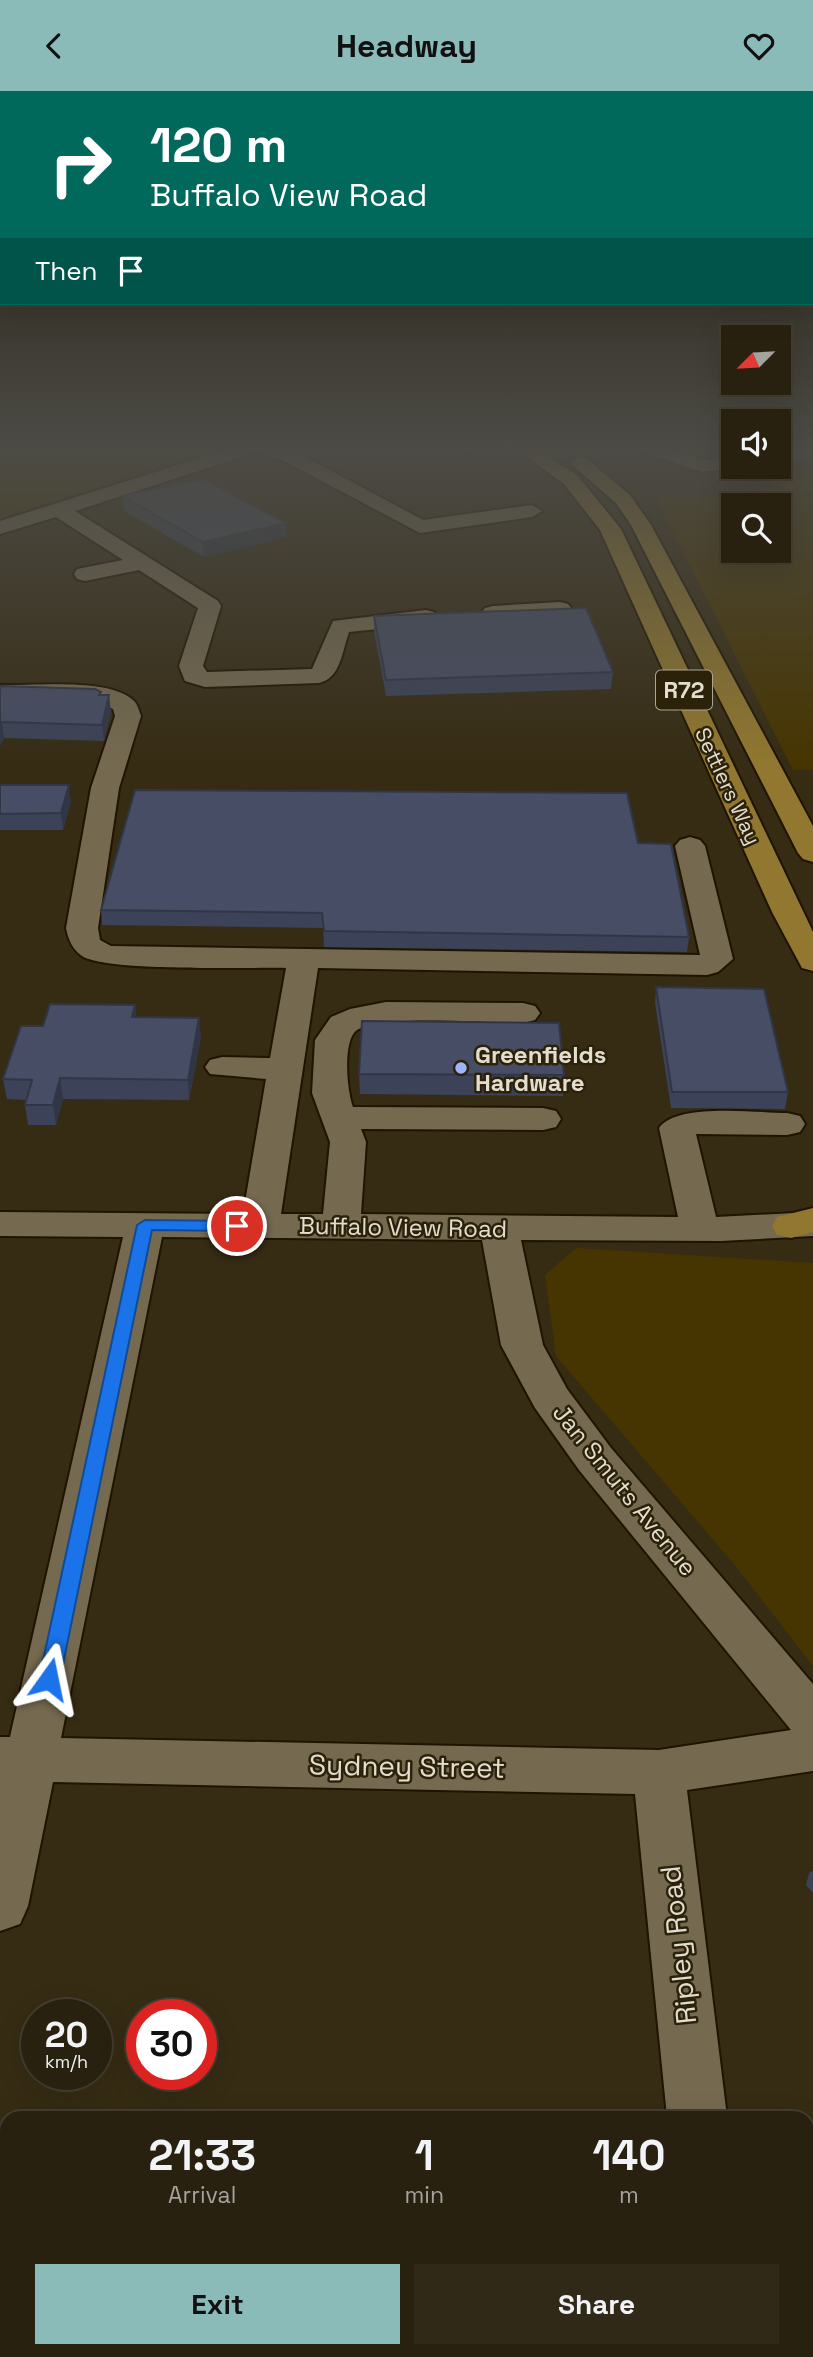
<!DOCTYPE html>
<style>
body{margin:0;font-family:"Space Grotesk",sans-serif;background:#302918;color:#f1f3f6;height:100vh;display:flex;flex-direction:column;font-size:26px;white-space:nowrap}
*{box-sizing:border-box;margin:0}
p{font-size:23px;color:#a5a39e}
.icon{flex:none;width:38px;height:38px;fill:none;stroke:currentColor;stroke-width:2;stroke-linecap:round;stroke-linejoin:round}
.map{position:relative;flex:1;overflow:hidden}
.drawer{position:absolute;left:0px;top:2020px;width:814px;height:247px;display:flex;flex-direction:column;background:#28210f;border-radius:21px 21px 0 0;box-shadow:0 7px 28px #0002,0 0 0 2px #443e2f}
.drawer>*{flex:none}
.top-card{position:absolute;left:0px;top:0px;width:814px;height:214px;box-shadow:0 7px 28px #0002,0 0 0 2px #443e2f;background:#00695c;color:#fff;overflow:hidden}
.needle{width:46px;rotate:246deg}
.controls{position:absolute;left:721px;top:234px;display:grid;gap:14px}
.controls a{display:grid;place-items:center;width:70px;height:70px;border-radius:0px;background:#28210f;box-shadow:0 7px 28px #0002,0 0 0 2px #443e2f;font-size:35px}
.speed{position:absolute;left:21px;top:1908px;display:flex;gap:14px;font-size:35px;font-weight:700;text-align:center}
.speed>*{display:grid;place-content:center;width:91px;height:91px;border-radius:50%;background:#28210f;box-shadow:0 7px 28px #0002,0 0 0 2px #443e2f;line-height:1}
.speed small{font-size:18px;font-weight:400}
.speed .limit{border:10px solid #d22;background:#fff;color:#111}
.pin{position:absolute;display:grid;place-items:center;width:60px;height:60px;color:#fff;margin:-30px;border:4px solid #fff;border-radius:50%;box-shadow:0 2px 7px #0007}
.me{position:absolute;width:77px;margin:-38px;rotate:12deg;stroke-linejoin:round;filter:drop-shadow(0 0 5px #0008)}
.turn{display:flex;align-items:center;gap:24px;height:147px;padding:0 35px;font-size:32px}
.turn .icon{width:91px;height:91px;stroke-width:2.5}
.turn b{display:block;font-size:49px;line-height:60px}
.then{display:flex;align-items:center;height:66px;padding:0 35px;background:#0003;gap:14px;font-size:26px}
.eta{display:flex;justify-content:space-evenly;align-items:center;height:119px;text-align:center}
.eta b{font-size:42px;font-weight:700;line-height:49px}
.primary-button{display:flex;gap:14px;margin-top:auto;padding:14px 35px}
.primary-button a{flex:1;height:80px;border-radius:0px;background:#8bbbb9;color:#111;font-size:28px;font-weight:700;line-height:80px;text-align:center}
.primary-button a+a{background:#302918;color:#f1f3f6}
header{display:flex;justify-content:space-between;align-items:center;height:91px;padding:0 35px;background:#8bbbb9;color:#111;font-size:32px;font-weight:700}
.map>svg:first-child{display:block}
.green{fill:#473501;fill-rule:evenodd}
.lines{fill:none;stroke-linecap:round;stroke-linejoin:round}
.minor-casing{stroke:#1e1400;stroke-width:4}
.major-casing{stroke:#1e1400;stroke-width:4}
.minor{fill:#756a50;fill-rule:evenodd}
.major{fill:#91772f;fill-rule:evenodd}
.wall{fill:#3c4257}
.shaded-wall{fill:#313647}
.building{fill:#464d65;stroke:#313647;stroke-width:2}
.route{fill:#1a73e8;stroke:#114b97;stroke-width:2}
.poi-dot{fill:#9eb4fd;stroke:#2c220a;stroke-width:2.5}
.labels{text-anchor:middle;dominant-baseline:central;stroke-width:5;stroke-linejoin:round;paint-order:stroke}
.far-street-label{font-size:21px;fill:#e3ddcf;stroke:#2c220a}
.shield{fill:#2c220a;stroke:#aca594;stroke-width:2}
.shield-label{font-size:23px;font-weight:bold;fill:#e3ddcf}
.poi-label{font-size:24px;font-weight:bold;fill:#e3ddcf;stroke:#2c220a;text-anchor:start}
.street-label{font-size:24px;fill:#e3ddcf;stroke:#2c220a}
.near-street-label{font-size:28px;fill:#e3ddcf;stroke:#2c220a}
</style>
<header><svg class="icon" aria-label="back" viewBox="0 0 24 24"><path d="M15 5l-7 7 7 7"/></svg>Headway<svg class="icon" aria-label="heart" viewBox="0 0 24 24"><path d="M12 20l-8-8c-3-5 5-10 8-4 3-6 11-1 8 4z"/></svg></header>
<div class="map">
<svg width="813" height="2266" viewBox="0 0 813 2266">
<rect width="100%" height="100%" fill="#362c14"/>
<path class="green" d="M0,356H220L0,427Z
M813,380V679H793L656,408L742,404ZM733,415H779V460H733Z
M576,1157L813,1172V1575L738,1478L556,1265L545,1184Z"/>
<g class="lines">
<defs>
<path id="minor" d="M235,356H278L296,361L423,429L532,414L542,420L532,426L420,442L282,369L257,361L75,420L218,510L221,515L203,575L207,581L312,578L333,530L426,519L434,521L438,526L434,531L426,533L349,541C342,560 341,587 319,592L205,596L185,590L179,575L198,517L139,479L85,490L77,488L74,483L77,478L123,469L56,426L0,443V430Z
M455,356H476L466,362Z
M635,356H663L703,369L733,365L735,376L702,381L638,360Z
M779,356H813V366L779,367Z
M560,511L568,513L572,518L568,523L493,529L485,527L481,522L485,517L493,515Z
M0,594C32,595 111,586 134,610C138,614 139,620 141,625L119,697L98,837L100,849L111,855L700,864L675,755L680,749L690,746L700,749L705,755L733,868L718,881L707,884L318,877L281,1123H323L330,1051L312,1002L315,949L331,926L350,918L386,911L523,912L535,915L540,922L535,929L523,932C489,932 382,923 357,939C342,949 347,1001 353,1016L543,1017L556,1020L561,1028L556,1036L543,1039L361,1038L366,1051L361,1123L678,1126L659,1037C677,1011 757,1022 787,1022L800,1025L805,1033L800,1041L787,1044L696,1043L716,1126L813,1121V1145L721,1150L521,1149L543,1254L567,1298L611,1357L813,1593V1680L687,1699L727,2026H667L635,1703L53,1691L28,1815L20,1833L0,1840V1646H10L123,1146L0,1145V1121L243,1123L266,988L210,983L205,976L210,969L222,966L270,967L286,877C248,876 106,881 82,865C72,858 68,848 66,837L91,697L115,625L113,618L97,611L0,610ZM162,1146L482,1149L501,1254L535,1317L579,1379L791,1639L659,1659L61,1647Z
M690,2259H756L757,2266H691Z"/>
<path id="major" d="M513,356H534L578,385L621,438L813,841V880L802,877L772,821L600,439L564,393Z
M580,366L587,368L630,404L651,434L813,735V771L803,768L798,762L631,434L616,412L570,372Z
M813,1117V1141L791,1147L777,1144L772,1135L777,1126Z"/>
</defs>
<use href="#minor" class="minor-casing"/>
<use href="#major" class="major-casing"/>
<use href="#minor" class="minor"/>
<use href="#major" class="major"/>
</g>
<path class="wall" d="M122,405L286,432V446L204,466L124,420Z
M374,525L613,581L611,598L386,605L374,541Z
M0,595L101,601V604L111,620L104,650L4,647L0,654Z
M0,694L71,711L63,739H0Z
M638,752L689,846L687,861L324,856L323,837L102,834L101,819Z
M656,896L788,1001L785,1018L671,1017L655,912Z
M135,914L136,926L201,946L189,1009L63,1008L56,1034H28L25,1014L26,1009L7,1008L3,988L43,935Z
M359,983L564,984L563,1005L360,1003Z
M813,1780V1802L806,1794L809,1782Z"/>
<path class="shaded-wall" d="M286,432V446L204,466L203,451Z
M109,604L111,620L104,650L102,634Z
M2,631L4,647L0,654V634Z
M69,694L71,711L63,739L61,722Z
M135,914L137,933L132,926Z
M199,927L201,946L189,1009L188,989Z
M60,987L63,1008L56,1034L53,1014Z"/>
<path class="building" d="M203,388L286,432L203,451L122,405Z
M586,517L613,581L386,589L374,525Z
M0,595L95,598L101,601L99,604H109L102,634L2,631L0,634Z
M0,694H69L61,722L0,723Z
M135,699L627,702L638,752L671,753L689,846L324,840L322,822L101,819Z
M656,896L764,898L788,1001H672Z
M50,913L135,914L132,926L199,927L188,989L60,987L53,1014H25L32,989L3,988L21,935H43Z
M362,930L559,932L564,984L359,983Z"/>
<linearGradient id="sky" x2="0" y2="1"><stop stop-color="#1e180b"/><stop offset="0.53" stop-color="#4c4b45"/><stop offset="1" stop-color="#4c4b45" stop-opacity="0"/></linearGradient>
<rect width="813" height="673" fill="url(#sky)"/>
<path class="route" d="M145,1129L237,1130L245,1135L237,1140L152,1139L60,1588L57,1594L49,1596L42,1594L39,1588L137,1134Z"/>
<circle class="poi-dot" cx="461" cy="977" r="7"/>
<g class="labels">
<g class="far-street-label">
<text transform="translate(728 695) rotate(65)">Settlers Way</text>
</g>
<rect class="shield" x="656" y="579.5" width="56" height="39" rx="5"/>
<g class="shield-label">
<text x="684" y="599">R72</text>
</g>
<g class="poi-label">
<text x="475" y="963">Greenfields<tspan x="475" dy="28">Hardware</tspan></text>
</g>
<g class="street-label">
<text transform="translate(403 1136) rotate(1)">Buffalo View Road</text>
<text transform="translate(625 1399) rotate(51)">Jan Smuts Avenue</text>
</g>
<g class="near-street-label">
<text transform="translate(407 1675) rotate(1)">Sydney Street</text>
<text transform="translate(678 1854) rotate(-96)">Ripley Road</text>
</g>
</g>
</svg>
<div class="controls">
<a><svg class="needle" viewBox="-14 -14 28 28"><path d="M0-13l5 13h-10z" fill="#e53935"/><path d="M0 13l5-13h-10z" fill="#a5a39e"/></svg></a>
<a><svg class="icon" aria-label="sound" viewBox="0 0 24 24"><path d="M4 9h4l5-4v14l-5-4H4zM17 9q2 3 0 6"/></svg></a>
<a><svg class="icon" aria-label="search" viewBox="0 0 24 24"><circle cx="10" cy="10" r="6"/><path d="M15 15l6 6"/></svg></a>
</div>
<div class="speed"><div>20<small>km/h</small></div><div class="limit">30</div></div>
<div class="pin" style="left:237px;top:1135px;background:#d93025"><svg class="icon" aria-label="arrive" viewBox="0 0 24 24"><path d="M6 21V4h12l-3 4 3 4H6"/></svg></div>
<svg class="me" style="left:49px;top:1588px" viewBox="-20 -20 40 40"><path d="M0-17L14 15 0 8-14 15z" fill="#1a73e8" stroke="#fff" stroke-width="4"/></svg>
<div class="top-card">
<div class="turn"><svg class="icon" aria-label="right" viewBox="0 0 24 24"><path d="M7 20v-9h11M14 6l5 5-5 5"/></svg><div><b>120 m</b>Buffalo View Road</div></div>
<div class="then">Then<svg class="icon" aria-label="arrive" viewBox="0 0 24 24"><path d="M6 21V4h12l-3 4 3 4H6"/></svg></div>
</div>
<section class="drawer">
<div class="eta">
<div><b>21:33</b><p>Arrival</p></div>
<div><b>1</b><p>min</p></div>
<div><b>140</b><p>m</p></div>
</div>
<div class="primary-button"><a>Exit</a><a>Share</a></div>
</section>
</div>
